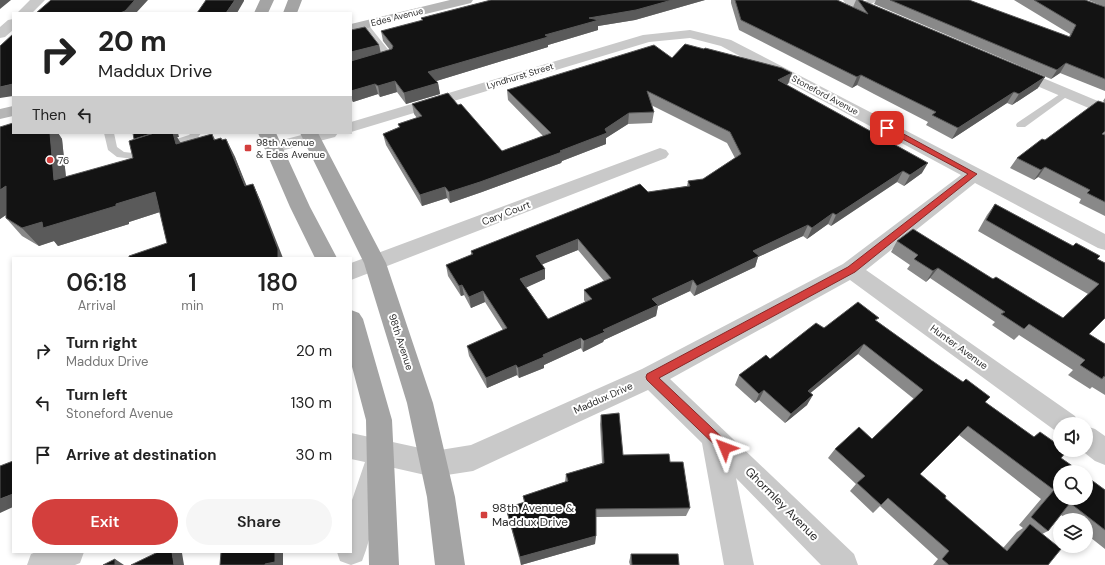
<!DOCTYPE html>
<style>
body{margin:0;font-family:"DM Sans",sans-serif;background:#f6f6f6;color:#222;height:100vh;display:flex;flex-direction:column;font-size:15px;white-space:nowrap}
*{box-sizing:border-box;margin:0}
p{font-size:13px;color:#767676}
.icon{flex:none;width:22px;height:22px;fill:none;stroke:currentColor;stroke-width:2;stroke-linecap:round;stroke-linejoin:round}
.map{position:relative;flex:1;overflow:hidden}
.side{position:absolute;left:12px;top:257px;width:340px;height:296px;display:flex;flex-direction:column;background:#fff;border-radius:0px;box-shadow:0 2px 6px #0003}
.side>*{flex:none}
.hud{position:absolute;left:12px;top:12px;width:340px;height:122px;border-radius:0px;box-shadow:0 2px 6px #0003;background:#fff;color:#222;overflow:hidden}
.buttons{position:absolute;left:1053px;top:417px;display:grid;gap:8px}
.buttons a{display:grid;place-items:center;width:40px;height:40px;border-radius:50%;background:#fff;box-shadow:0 2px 6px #0003;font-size:20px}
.pin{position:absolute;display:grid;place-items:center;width:34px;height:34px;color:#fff;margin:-17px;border-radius:8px;box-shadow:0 2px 6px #0006}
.me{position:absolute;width:44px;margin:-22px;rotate:314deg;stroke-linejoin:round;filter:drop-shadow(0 0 3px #0008)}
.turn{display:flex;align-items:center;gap:14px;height:84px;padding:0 20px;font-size:18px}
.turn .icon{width:52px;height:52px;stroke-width:2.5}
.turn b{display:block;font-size:28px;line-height:34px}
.then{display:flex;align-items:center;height:38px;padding:0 20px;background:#0003;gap:8px;font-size:15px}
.eta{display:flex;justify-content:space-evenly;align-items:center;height:68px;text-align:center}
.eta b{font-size:24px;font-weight:600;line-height:28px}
.cta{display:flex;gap:8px;margin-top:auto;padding:8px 20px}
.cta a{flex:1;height:46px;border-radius:24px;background:#d33f3d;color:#fff;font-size:16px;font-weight:600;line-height:46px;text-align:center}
.cta a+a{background:#f6f6f6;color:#222}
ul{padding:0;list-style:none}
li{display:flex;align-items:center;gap:12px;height:52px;padding:0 20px}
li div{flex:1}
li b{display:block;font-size:15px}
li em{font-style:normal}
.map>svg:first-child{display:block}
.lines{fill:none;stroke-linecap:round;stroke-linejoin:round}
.lane{fill:#c9c9c9;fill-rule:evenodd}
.street{fill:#c9c9c9;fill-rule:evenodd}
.secondary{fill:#b6b6b6;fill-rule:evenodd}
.primary{fill:#a4a4a4;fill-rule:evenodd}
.wall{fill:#898989;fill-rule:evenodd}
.shaded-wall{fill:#5a5a5a}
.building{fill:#131313;stroke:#5a5a5a;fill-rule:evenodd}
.route{fill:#d33f3d;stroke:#892928}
.poi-dot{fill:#d33f3d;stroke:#fff;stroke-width:1.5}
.labels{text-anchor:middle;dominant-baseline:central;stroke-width:4;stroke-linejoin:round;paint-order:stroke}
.far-street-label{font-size:9px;fill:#2c2c2c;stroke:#fff}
.poi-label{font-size:10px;fill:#2c2c2c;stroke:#fff;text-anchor:start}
.street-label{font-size:10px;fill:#2c2c2c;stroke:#fff}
.near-street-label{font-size:12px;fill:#2c2c2c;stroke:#fff}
.near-poi-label{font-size:12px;fill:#2c2c2c;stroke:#fff;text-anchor:start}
</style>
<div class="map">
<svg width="1105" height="565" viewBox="0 0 1105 565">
<rect width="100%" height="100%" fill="#fff"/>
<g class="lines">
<path class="lane" d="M868,0H878L866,7H860V3Z
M361,23H367L394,57L393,59L351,71V65L384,56L361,27L360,25Z
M1066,90L1071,93L1069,95L1025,127H1017L1016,125L1017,123Z
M104,133H114L117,147L124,152L133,153L189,135L191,133H201L197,139L134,159L117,157L108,150Z"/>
<path class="street" d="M30,0H45L32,13H17Z
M843,0H861L887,11L889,14L887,17L882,18L877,17L845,3Z
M13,19V30L5,37L0,38V27L8,20Z
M690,30L731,40L1105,234V250L1098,248L975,183L866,270L1075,416L1079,424H1060V434L1057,432L850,280L670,379L854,554L858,565H821L736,478L754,565H724L702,443L648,390L473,471L434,477L390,467L366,550L362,561L351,565L340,561L337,552H351V503L365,462L351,459V433L434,451L471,445L642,369L843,264L961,175L721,46L690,38L649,42L351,132V122L643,35Z
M1014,66L1105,104V115L1009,74L1006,71L1009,68Z
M309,133H338L335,137L273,153L267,152L264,148L267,144Z
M660,148L666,150L669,154L666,158L351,280V263Z
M1086,426L1095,429L1105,436V465L1095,461L1081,450H1086Z
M36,552H84L80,563L75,565H27L31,554Z"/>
<path class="secondary" d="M450,0H473L471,3L351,32V24Z
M13,106V116L0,119V109Z"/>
<path class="primary" d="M260,0H274L268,13H254Z
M288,0H302L297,13H283Z
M258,133H276L310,207L337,258H315L290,207Z
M300,133H318L386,263L433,403L455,497L465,565H435L427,497L407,403L364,263Z
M351,310L359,313L363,319L392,420L399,565H369L366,420L351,363Z"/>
</g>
<path class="wall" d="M491,0H705L635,20L598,26V30L548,45V47L436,81L438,83L440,94L406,104L397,92L380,97L378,94L353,102L351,99V30L379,45L381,53L390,50L383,41L381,31L422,21L421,18Z
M731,0H837L853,7L856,0H861L1038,88L1012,105L1007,103L952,139L926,125L928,122L874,94L857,85L852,88L739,30L731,3Z
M876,0H969L1069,37L1070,34L1014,0H1085L1105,7V91L1060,73L1051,79L874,4Z
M1088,0H1105V7Z
M672,58L792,73L788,84L786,85L922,173L904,186L897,182L831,226L828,224L807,239L803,236L758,257L755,267L694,296L690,291L658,306L656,316L604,340L603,342L583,352L581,348L544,365V368L519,378L517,375L487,388L469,356L467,346L503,330L485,302L471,308L464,295L461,296L448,276L446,265L471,255V251L648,192L687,186L688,181L703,179L735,158L727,143L651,105L654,112L652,123L628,124L606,138V144L562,161L561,163L482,192L450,203L447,198L422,206L386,145L383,134L399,127L398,124L417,118L414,114L412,104L502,151L543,136L508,100L507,90ZM578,250L604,281L584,290V300L585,302L548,319L526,287L545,279V269L542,264Z
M1105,98V103L1103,101Z
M1105,103V216L1079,203L1081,199L1038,177L1034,180L1010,168L1017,158Z
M13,133H58L62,139L66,177L133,158L129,141L179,137H177L180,143L212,134L215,139L222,140L226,139L235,157L246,186L253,184L261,202L167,243L160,212L129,222V224L58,246L54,241L39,246L22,236L6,218V215L0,219Z
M995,204L1105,263L1089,334L1105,344V395L1092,387L1090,389L1068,375L1073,370L1019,335L1014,340L992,325L995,322L930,278L926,282L907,269L910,265L891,252L897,241L993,279L1063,318L1088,294L978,231L987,215Z
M877,321L985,402L1034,437L1040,432L1061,458L1105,490V549L1086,534V520H1068L1061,515L1048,531L1042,534L1048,565H933L938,559L880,506L873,513L850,491L856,484L828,458L835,449L872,439L914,399L858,354L810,393L807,405L785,423L759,400L755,403L735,385L739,375L770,359L824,328ZM959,435L1041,499L1019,525L1023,528L1017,532L1003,548L945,498L920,474Z
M601,415L623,455L670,462L690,508L686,516L596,517L595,544L521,565L508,516L506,508L524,503L523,496L565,482L566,474L602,463L600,424Z
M631,554L679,565H630L629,562Z"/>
<path class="shaded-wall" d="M0,0H11L0,9Z
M135,0H148L136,13H120Z
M235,0H244V1L237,13H226Z
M672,0H705L635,20L598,26V30L548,45V47L430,83L428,72L545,35L589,18Z
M379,45L381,55L351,63V52Z
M1066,63L1060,73L1051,79L1057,70Z
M792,73L788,84L774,91L778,80Z
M861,75L857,85L852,88L857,77Z
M1045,77L1038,88L1012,105L1019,94Z
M395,81L397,92L380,97L378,86Z
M438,83L440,94L406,104L404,93Z
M13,84V96L0,98V87Z
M375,84L378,94L353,102L351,95V91Z
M1014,92L1007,103L952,139L958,128Z
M629,113L628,124L606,138V144L562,161L561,163L482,192L450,203L449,192L605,129Z
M50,133H58L62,139L68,198L54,180Z
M169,133H178L179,137H177L182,145L186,162Z
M226,139L235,157L254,204L245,186Z
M928,163L922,173L904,186L910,175Z
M1045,167L1038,177L1034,180L1041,170Z
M903,171L897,182L831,226L836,215Z
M253,184L261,202L283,258H278Z
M6,186L22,204L0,219V190Z
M445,187L447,198L422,206L420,195Z
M155,192L166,210L129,222V224L58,246L54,241L39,246L22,228L42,222L116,204Z
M833,213L828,224L807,239L812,228Z
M808,225L803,236L758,257L755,267L694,296L697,286L753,251Z
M578,239V250L536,267V256Z
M938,268L930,278L926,282L933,271Z
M545,269V279L521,290L520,279Z
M693,280L690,291L658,306L656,316L604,340L603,342L583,352L584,341L652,299Z
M462,285L464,295L461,296L459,286Z
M483,291L485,302L471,308L469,297Z
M581,338V348L544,365V368L519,378L518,368L543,355Z
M864,344L858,354L802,400L808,391Z
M516,365L517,375L487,388L486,378Z
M764,390L759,400L755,403L759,394Z
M813,395L807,405L785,423L791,414Z
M13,494V507L0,513V499Z
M596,536L595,544L521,565L520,557Z
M172,552H180L182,553L184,565H174Z
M275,552H283V565H265V564Z
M115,559L124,565H115Z"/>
<path class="building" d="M51,0H135L125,11L120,13H36Z
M206,0H235L226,13H197Z
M491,0H672L636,10L589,18L599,20L545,35L548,37L428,72L438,83L404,93L395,81L378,86L375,84L351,91V61L392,49L393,46L381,31L423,20L421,18Z
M735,0H837L868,14L858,0H861L1045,77L1019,94L1014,92L958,128L932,115L936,112L879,84L861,75L857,77L741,20Z
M890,0H969L1070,37L1076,25L1034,0H1085L1105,7V79L1066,63L1057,70Z
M365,27L379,45L351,52V30Z
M13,34V84L0,87V46Z
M685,44L704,49L705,48L782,68L792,73L778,80L928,163L910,175L903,171L836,215L833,213L812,228L808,225L753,251L759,256L697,286L693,280L652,299L658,305L603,330L605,332L584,341L581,338L543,355L544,357L518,368L516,365L486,378L467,346L507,328L483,291L469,297L462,285L459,286L446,265L473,254L471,251L640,184L648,192L690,186L688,181L703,179L741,154L730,132L647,91L654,112L629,113L605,129L607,133L560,151L562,152L480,182L449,192L445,187L420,195L383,134L400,127L398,124L422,116L412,104L448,93L458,105L461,104L502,151L551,133L507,90L654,45L672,58ZM578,239L611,278L584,290L592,299L548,319L520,279L545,269L536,256Z
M1098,101L1105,103V131L1102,134L1105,135V202L1087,193L1090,190L1045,167L1041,170L1017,158L1042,139L1045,140Z
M13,123V133H50L54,180L133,158L129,141L154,133H173L176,144L212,134L214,140L221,138L222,140L226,139L245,186L253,184L278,249V258H129V256L167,243L155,192L116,204V206L43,228L42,222L22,228L6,218V186L0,190V127Z
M133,133H154L134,139Z
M995,204L1073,246L1076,243L1100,256L1097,259L1105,263V318L1089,334L1105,344V377L1104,376L1102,379L1080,365L1085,360L1029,324L1024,329L1001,314L1005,312L938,268L933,271L914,259L918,255L897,241L913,229L993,279L996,277L1063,318L1099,284L986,220Z
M858,302L879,318L875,320L931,360L963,382L966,379L990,397L985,402L1034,437L1040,432L1060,446V450H1066L1067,451L1061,458L1081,472H1060V498H1086V476L1105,490V530L1070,503L1048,531L1031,517L1054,490L968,426L920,474L946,496L945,498L1007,551L1030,524L1061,549L1048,565H949L942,559L949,551L888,498L881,505L857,483L865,476L835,449L859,427L872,439L923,390L864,344L808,391L813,395L791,414L764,390L759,394L739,375L766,355L770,359L816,323L824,328Z
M619,413L623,455L669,454L670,462H683L690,508L596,509V536L520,557L506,508L525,502L523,496L568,481L566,474L604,463L601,415Z
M13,461V494L0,499V466Z
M158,552H172L174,565H131Z
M221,552H275V562L265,564V565H220Z
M631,554H678L679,565H632Z
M115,559V565H103Z"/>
<path class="route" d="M884,126H889L977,174L855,272L659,378L729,444L731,448L729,451L725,453L721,451L647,380L646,377L647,374L848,267L968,174L884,129Z"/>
<g class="poi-dot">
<rect x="244" y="144" width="8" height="8" rx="2"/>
<circle cx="50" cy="160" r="4"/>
<rect x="480" y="511" width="8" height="8" rx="2"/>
</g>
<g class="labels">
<g class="far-street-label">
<text transform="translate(397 17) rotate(-14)">Edes Avenue</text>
<text transform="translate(520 76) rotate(-17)">Lyndhurst Street</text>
<text transform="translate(825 95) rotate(28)">Stoneford Avenue</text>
</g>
<g class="poi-label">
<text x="256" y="142">98th Avenue<tspan x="256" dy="12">&amp; Edes Avenue</tspan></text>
<text x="58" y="160">76</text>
</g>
<g class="street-label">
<text transform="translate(506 213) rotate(-21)">Cary Court</text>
<text transform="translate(401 342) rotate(72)">98th Avenue</text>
<text transform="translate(959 347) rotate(36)">Hunter Avenue</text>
<text transform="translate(603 398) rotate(-24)">Maddux Drive</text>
</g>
<g class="near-street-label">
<text transform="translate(782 504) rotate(45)">Ghormley Avenue</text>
</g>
<g class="near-poi-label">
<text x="492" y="508">98th Avenue &amp;<tspan x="492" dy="14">Maddux Drive</tspan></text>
</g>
</g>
</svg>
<div class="buttons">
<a><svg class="icon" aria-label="sound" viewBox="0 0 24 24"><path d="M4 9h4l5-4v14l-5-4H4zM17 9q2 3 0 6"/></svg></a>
<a><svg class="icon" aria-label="search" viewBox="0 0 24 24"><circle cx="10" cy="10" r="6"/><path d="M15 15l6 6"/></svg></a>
<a><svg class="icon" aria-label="layers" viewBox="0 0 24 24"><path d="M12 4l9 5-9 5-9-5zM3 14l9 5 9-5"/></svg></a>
</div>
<div class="pin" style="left:887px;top:128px;background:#d93025"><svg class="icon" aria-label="arrive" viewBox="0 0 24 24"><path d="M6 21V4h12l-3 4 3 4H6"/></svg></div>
<svg class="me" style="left:725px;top:448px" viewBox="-20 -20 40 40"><path d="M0-17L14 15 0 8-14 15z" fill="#d33f3d" stroke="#fff" stroke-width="4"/></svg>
<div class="hud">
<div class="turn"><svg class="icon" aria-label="right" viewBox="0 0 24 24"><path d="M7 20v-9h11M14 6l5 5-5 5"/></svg><div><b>20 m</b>Maddux Drive</div></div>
<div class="then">Then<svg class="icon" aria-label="left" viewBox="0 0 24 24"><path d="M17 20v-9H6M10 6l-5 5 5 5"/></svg></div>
</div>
<section class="side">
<div class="eta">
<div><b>06:18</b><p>Arrival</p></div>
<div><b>1</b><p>min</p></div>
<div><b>180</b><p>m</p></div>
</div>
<ul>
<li><svg class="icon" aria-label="right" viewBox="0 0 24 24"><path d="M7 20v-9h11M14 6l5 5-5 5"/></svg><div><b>Turn right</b><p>Maddux Drive</p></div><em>20 m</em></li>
<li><svg class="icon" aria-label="left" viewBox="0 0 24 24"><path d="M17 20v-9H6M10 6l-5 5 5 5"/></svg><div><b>Turn left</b><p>Stoneford Avenue</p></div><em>130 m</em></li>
<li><svg class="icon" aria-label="arrive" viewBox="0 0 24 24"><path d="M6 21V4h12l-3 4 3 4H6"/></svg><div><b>Arrive at destination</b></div><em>30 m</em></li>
</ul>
<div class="cta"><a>Exit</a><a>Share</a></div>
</section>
</div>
